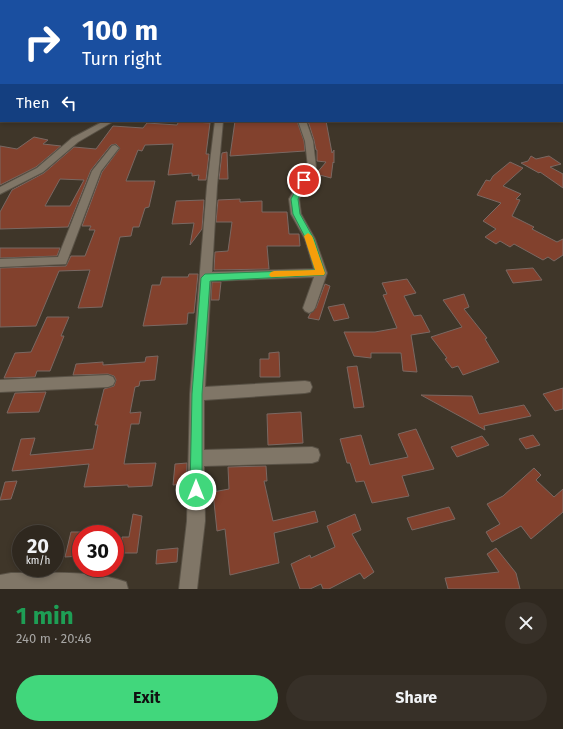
<!DOCTYPE html>
<meta charset="utf-8">
<style>
body{margin:0;font-family:"Fira Sans",sans-serif;background:#373028;color:#f1f3f6;height:100vh;display:flex;flex-direction:column;font-size:15px;white-space:nowrap}
*{box-sizing:border-box;margin:0}
p{font-size:13px;color:#a7a6a4}
.icon{flex:none;width:22px;height:22px;fill:none;stroke:currentColor;stroke-width:2;stroke-linecap:round;stroke-linejoin:round}
.map{position:relative;height:589px;overflow:hidden}
.side{display:flex;flex-direction:column;background:#2f281f;flex:1}
.side>*{flex:none}
.banner{position:absolute;left:0px;top:0px;width:563px;height:122px;box-shadow:0 2px 6px #0003,0 0 0 1px #4a443d;background:#1a4fa0;color:#fff;overflow:hidden}
.speed{position:absolute;left:12px;top:525px;display:flex;gap:8px;font-size:20px;font-weight:700;text-align:center}
.speed>*{display:grid;place-content:center;width:52px;height:52px;border-radius:50%;background:#2f281f;box-shadow:0 2px 6px #0003,0 0 0 1px #4a443d;line-height:1}
.speed small{font-size:10px;font-weight:400}
.speed .limit{border:6px solid #d22;background:#fff;color:#111}
.pin{position:absolute;display:grid;place-items:center;width:34px;height:34px;color:#fff;margin:-17px;border:2px solid #fff;border-radius:50%;box-shadow:0 1px 4px #0007}
.me{position:absolute;width:44px;margin:-22px;rotate:0deg;stroke-linejoin:round;filter:drop-shadow(0 0 3px #0008)}
.turn{display:flex;align-items:center;gap:14px;height:84px;padding:0 16px;font-size:18px}
.turn .icon{width:52px;height:52px;stroke-width:2.5}
.turn b{display:block;font-size:28px;line-height:34px}
.then{display:flex;align-items:center;height:38px;padding:0 16px;background:#0003;gap:8px;font-size:15px}
.round{display:grid;place-items:center;flex:none;width:42px;height:42px;border-radius:21px;background:#373028}
.overview{display:flex;align-items:center;justify-content:space-between;height:68px;padding:0 16px}
h1{font-size:24px;font-weight:700;line-height:30px;color:#1e9e55}
.cta{display:flex;gap:8px;margin-top:auto;padding:8px 16px}
.cta a{flex:1;height:46px;border-radius:24px;background:#41d77c;color:#111;font-size:16px;font-weight:700;line-height:46px;text-align:center}
.cta a+a{background:#373028;color:#f1f3f6}
.map>svg:first-child{display:block}
.building{fill:#82412d;stroke:#7a6862;fill-rule:evenodd}
.lines{fill:none;stroke-linecap:round;stroke-linejoin:round}
.minor-casing{stroke:#595246;stroke-width:2}
.minor{fill:#807667;fill-rule:evenodd}
.route{fill:#41d77c;stroke:#2a8c51}
.slow{fill:#f59e0b}
</style>
<div class="map">
<svg width="563" height="589" viewBox="0 0 563 589">
<rect width="100%" height="100%" fill="#3f3629"/>
<path class="building" d="M179,121L210,123L206,154H209L206,180H198L199,175L192,176V173L168,175L173,144L145,145L142,151L138,150L126,181H155L149,207L145,208L139,227H133L131,236L120,237L102,307L78,308L90,270L59,271L36,326L0,327V268L66,266L71,256H85L95,230H89L91,226H82L102,172L120,148L116,144L111,145L91,170L68,227L0,229V212L12,190L44,173L74,147L96,149L113,126L143,128L147,123L177,125ZM60,179L84,180L70,206H45Z
M235,121H297L304,141L305,151L230,156Z
M308,121H326L332,153L334,150V163L333,162L331,178L316,174L326,162L317,161V150H316L314,140Z
M34,137L48,140L43,144L61,146L36,167L0,185V146L17,149Z
M227,152L228,179H219L222,153Z
M531,156L536,159L549,156L561,164L550,167L563,174V188L540,172L539,173L521,163L528,161Z
M510,162L523,168L503,186L521,194L516,199L520,200L512,216L534,227L532,229L557,242L563,239V255L554,261L548,257L543,260L514,244L510,247L500,241L496,244L485,237L496,229L483,221L501,203L477,195L486,180L490,181L493,176Z
M240,199V202L262,201V212H287L289,234H299L300,246H267L269,269L214,270L215,252L228,251L232,222H216L218,200Z
M204,200L202,229L190,245L194,223L172,224L176,201Z
M0,248H60L57,256L0,258Z
M533,268L542,280L513,283L506,270Z
M189,274H198L194,313H188L187,324L143,326L152,285H160L162,277H188Z
M407,279L416,293L404,296L414,316L421,315L430,332L411,335L417,372L403,371L401,353H371V358L354,356L344,332H375L397,328L383,295L387,294L382,283Z
M212,282H221L219,300H211Z
M325,284L330,286L319,320L308,318L310,314L316,308Z
M464,294L469,307L464,309L487,338L485,339L499,362L463,375L458,366L452,368L445,359L447,358L431,337L462,327L443,300Z
M344,304L349,318L334,321L328,307Z
M47,317H69L61,336H64L50,371H37L35,377L4,378L15,353L31,352Z
M279,352L280,377H260V359H269V353Z
M158,356L155,380L140,381L139,386L135,387L130,413L141,412L139,424H131L124,464L156,463L152,486L128,487V485L84,487L89,464L12,471L21,439L35,438L30,455L93,449L98,425H95L104,389L114,386L116,380L114,376L108,374L73,375L76,364L103,362V365L145,362L146,357Z
M357,366L364,407L354,408L347,367Z
M563,388V409L555,411L543,394Z
M46,392L39,412L7,413L15,393Z
M421,395L472,396L479,414L524,405L531,416L484,426L485,430Z
M301,412L303,443L268,445L267,414Z
M416,429L434,469L402,476L409,496L372,503L364,481L356,482L350,463H347L340,439L361,435L370,465L408,457L398,434Z
M533,435L540,445L526,449L519,439Z
M482,436L489,445L457,457L451,447Z
M187,463L186,484L173,485L175,464Z
M266,466L267,481H264L273,521L315,511L318,522L274,533L279,563L230,575L225,529L217,531L213,492L229,489L228,467Z
M534,468L541,475L536,480L554,497L563,489V512L531,539L521,526L492,542L486,532L500,524L487,504L503,496Z
M17,481L11,499L0,500L5,482Z
M449,507L455,519L412,530L407,518Z
M133,514L142,516L137,553H115V541H122V537H129Z
M355,514L361,530L352,534L374,572L364,579L360,573L329,589H323L321,584L310,589H300L291,564L310,555L311,558L335,547L327,526Z
M71,532H81V556L65,557Z
M178,548L177,562L156,564L157,550Z
M496,548L516,573L520,589H448L445,578L499,572L487,554Z"/>
<g class="lines">
<defs>
<path id="minor" d="M242,0H248L241,1Z
M104,121H114L78,142L43,172L0,194V187L37,168L72,138Z
M215,121H223L217,186L212,272L314,269L305,239L291,214L289,199L308,167L305,141L298,121H306L313,141L316,167L299,199L301,214L315,239L327,273L315,308L313,311L309,313L305,311L303,308L314,277L211,281L205,387L305,381L310,382L312,387L310,392L305,393L204,400V450L312,447L318,449L320,455L318,461L312,463L204,466L205,521L197,589H179L187,521L190,394L207,186Z
M115,145L119,148L101,171L66,264L0,267V259L58,257L92,171L112,146Z
M108,375L113,377L115,381L113,385L108,387L0,392V380Z
M11,573C45,573 95,570 126,582L128,589H0V575Z"/>
</defs>
<use href="#minor" class="minor-casing"/>
<use href="#minor" class="minor"/>
</g>
<path class="route" d="M304,178L308,180L298,199L300,214L314,239L325,273L324,275L210,281L202,394V490L200,494L196,496L191,494L190,490L192,394L201,278L205,274L315,270L306,239L293,214L291,199L301,180Z"/>
<path class="slow" d="M308,233L312,236L325,273L324,275L271,277L269,275L271,272L274,271L315,270L304,236Z"/>
</svg>
<div class="speed"><div>20<small>km/h</small></div><div class="limit">30</div></div>
<div class="pin" style="left:304px;top:180px;background:#d93025"><svg class="icon" aria-label="arrive" viewBox="0 0 24 24"><path d="M6 21V4h12l-3 4 3 4H6"/></svg></div>
<svg class="me" style="left:196px;top:490px" viewBox="-20 -20 40 40"><circle r="17" fill="#41d77c" stroke="#fff" stroke-width="3"/><path d="M0-11L8 9 0 5-8 9z" fill="#fff"/></svg>
<div class="banner">
<div class="turn"><svg class="icon" aria-label="right" viewBox="0 0 24 24"><path d="M7 20v-9h11M14 6l5 5-5 5"/></svg><div><b>100 m</b>Turn right</div></div>
<div class="then">Then<svg class="icon" aria-label="left" viewBox="0 0 24 24"><path d="M17 20v-9H6M10 6l-5 5 5 5"/></svg></div>
</div>
</div>
<section class="side">
<div class="overview"><div><h1>1 min</h1><p>240 m · 20:46</p></div><a class="round"><svg class="icon" aria-label="close" viewBox="0 0 24 24"><path d="M6 6l12 12M18 6L6 18"/></svg></a></div>
<div class="cta"><a>Exit</a><a>Share</a></div>
</section>
